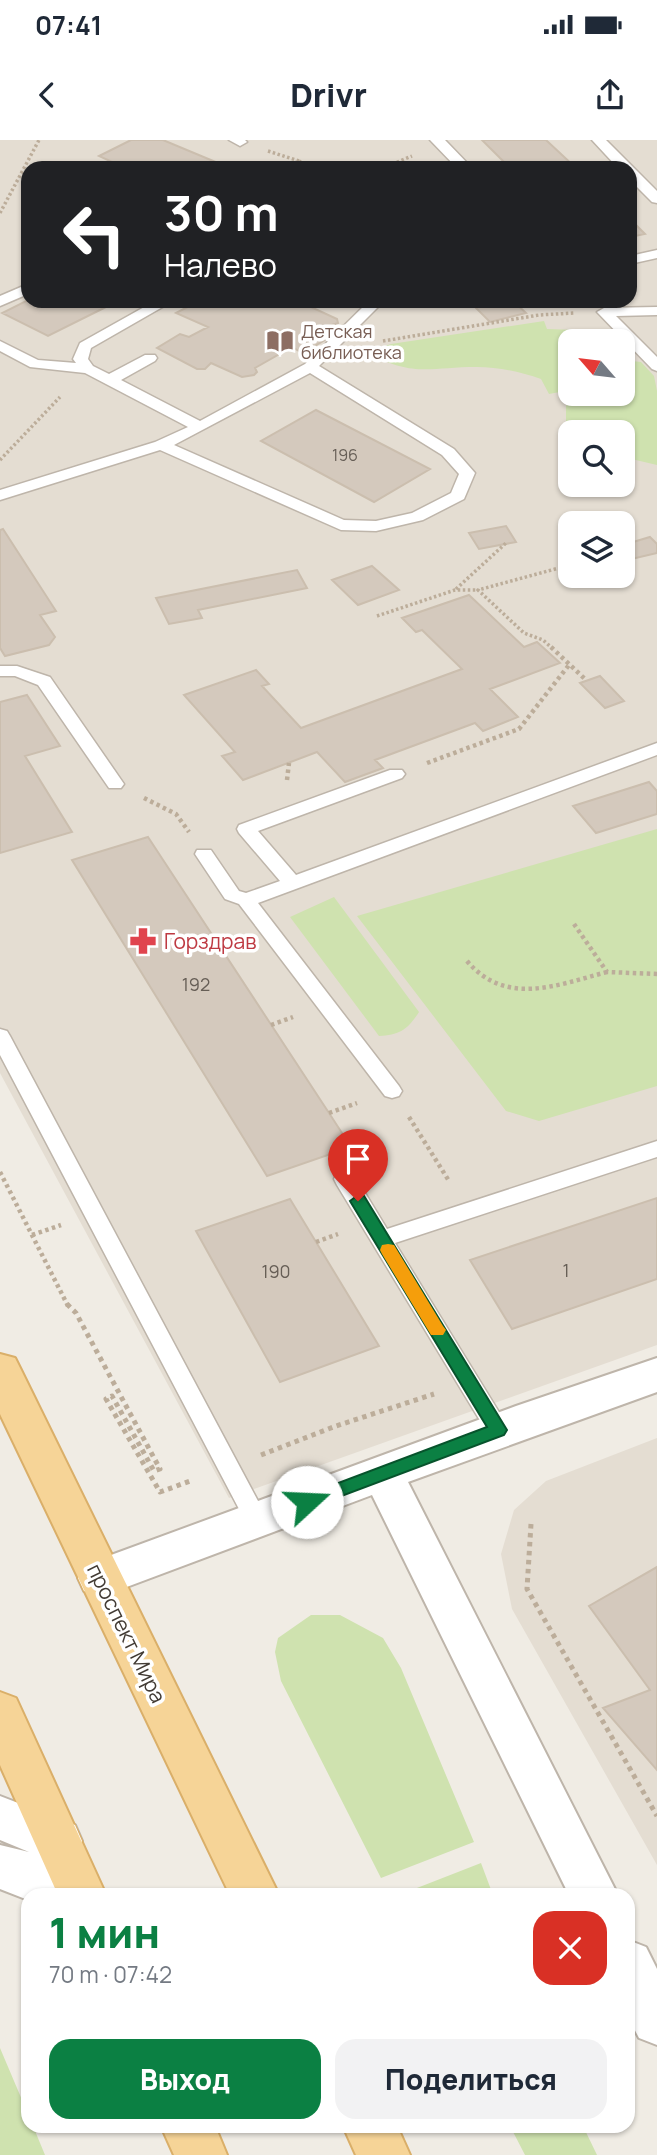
<!DOCTYPE html>
<html lang="ru">
<meta charset="utf-8">
<style>
body{margin:0;font-family:Manrope,sans-serif;background:#f2f2f3;color:#1f2937;height:100vh;display:flex;flex-direction:column;font-size:26px;white-space:nowrap}
*{box-sizing:border-box;margin:0}
p{font-size:23px;color:#747a83}
.icon{flex:none;width:38px;height:38px;fill:none;stroke:currentColor;stroke-width:2;stroke-linecap:round;stroke-linejoin:round}
.map{position:relative;flex:1;overflow:hidden}
.side{position:absolute;left:21px;top:1748px;width:614px;height:245px;display:flex;flex-direction:column;background:#fff;border-radius:21px;box-shadow:0 2px 5px #0004}
.side>*{flex:none}
.hud{position:absolute;left:21px;top:21px;width:616px;height:147px;border-radius:21px;box-shadow:0 2px 5px #0004;background:#202124;color:#fff;overflow:hidden}
.needle{width:46px;rotate:298deg}
.tools{position:absolute;left:558px;top:189px;display:grid;gap:14px}
.tools a{display:grid;place-items:center;width:77px;height:77px;border-radius:14px;background:#fff;box-shadow:0 2px 5px #0004;font-size:35px}
.pin{position:absolute;display:grid;place-items:center;width:60px;height:60px;color:#fff;margin:-72px -30px;border-radius:50% 50% 50% 0;rotate:-45deg;box-shadow:0 0 7px #0007}
.pin .icon{rotate:45deg}
.me{position:absolute;width:77px;margin:-38px;rotate:70deg;stroke-linejoin:round;filter:drop-shadow(0 0 5px #0008)}
.turn{display:flex;align-items:center;gap:24px;height:147px;padding:0 28px;font-size:32px}
.turn .icon{width:91px;height:91px;stroke-width:2.5}
.turn b{display:block;font-size:49px;line-height:60px}
.round{display:grid;place-items:center;flex:none;width:74px;height:74px;border-radius:21px;background:#f2f2f3}
.overview{display:flex;align-items:center;justify-content:space-between;height:119px;padding:0 28px}
h1{font-size:42px;font-weight:800;line-height:52px;color:#0b8043}
.cta{display:flex;gap:14px;margin-top:auto;padding:14px 28px}
.cta a{flex:1;height:80px;border-radius:21px;background:#0b8043;color:#fff;font-size:28px;font-weight:800;line-height:80px;text-align:center}
.cta a+a{background:#f2f2f3;color:#1f2937}
.status{display:flex;justify-content:space-between;align-items:center;height:49px;padding:0 35px;background:#fff;direction:ltr}
.status svg{height:19px;fill:currentColor}
header{display:flex;justify-content:space-between;align-items:center;height:91px;padding:0 28px;background:#fff;font-size:32px;font-weight:800}
.map>svg:first-child{display:block}
.residential{fill:#e4ddd2;fill-rule:evenodd}
.green{fill:#cfe2af}
.building{fill:#d4c9bd;stroke:#cbbeae;stroke-width:2}
.lines{fill:none;stroke-linecap:round;stroke-linejoin:round}
.service-casing{stroke:#beb5aa;stroke-width:3}
.tertiary-casing{stroke:#beb5aa;stroke-width:4}
.primary-casing{stroke:#daaf69;stroke-width:4}
.path-far2{stroke:#bcad9a;stroke-width:3.5;stroke-dasharray:2.5 2.5;stroke-linecap:butt}
.path-far1{stroke:#bcad9a;stroke-width:4.5;stroke-dasharray:3.5 3.5;stroke-linecap:butt}
.path{stroke:#bcad9a;stroke-width:5;stroke-dasharray:4.5 4.5;stroke-linecap:butt}
.service{fill:#fff;fill-rule:evenodd}
.tertiary{fill:#fff;fill-rule:evenodd}
.primary{fill:#f6d497;fill-rule:evenodd}
.route{fill:#0b8043;stroke:#07532c;stroke-width:2}
.slow{fill:#f59e0b}
.labels{text-anchor:middle;dominant-baseline:central;stroke-width:7;stroke-linejoin:round;paint-order:stroke}
.far-number-label{font-size:16px;fill:#665e56}
.far-education-label{font-size:18px;fill:#785e54;stroke:#fff;text-anchor:start}
.number-label{font-size:18px;fill:#665e56}
.health-label{font-size:21px;fill:#be3a42;stroke:#fff;text-anchor:start}
.street-label{font-size:21px;fill:#423b34;stroke:#fff}
</style>
<div class="status"><b>07:41</b><svg viewBox="0 0 49 12"><path d="M0 12V9h3v3zM5 12V6h3v6zM10 12V3h3v9zM15 12V0h3v12zM26 1h20v11H26zM47 4h2v5h-2z"/></svg></div>
<header><svg class="icon" aria-label="back" viewBox="0 0 24 24"><path d="M15 5l-7 7 7 7"/></svg>Drivr<svg class="icon" aria-label="share" viewBox="0 0 24 24"><path d="M12 15V3M7 8l5-5 5 5M5 13v7h14v-7"/></svg></header>
<div class="map">
<svg width="657" height="2015" viewBox="0 0 657 2015">
<rect width="100%" height="100%" fill="#f0ece4"/>
<path class="residential" d="M0,0H657V1205L229,1358L0,933ZM28,28H630V161H28ZM570,201H623V254H570ZM570,292H623V345H570ZM570,383H623V436H570Z
M657,1298V1725L512,1469L501,1414L514,1370L546,1341Z"/>
<path class="green" d="M544,181L547,189L607,191L609,201H570V254H623V220L641,222L654,236L657,251V325L623,317V292H574L566,282V266L573,260L565,251L549,254L541,239C521,232 498,227 477,227C429,227 413,238 367,212L391,204Z
M657,689V946L539,981L506,971L357,776Z
M334,757L419,872C408,889 400,895 379,896L290,777Z
M311,1475H340L383,1498L401,1528L474,1702L381,1738L281,1541L275,1512L278,1498Z
M481,1723L493,1755H399Z
M0,1908L28,1974V1986H33L45,2015H0Z
M510,1986H583L597,2015H525Z"/>
<path class="building" d="M131,0H163L230,28H125L99,16Z
M482,0H546L576,28H510Z
M630,79L645,94L630,97Z
M28,160V161H118L48,196L2,173Z
M199,161H211L220,165L227,161H298L337,179L338,183L316,190L330,197L306,211H299L292,207L255,228L257,232L254,235L242,237L211,223L205,229H197L157,208L180,194L189,197L208,187L176,173Z
M469,161H513L526,173L490,182Z
M316,270L430,329L374,362L261,301Z
M506,386L516,402L479,409L469,393Z
M3,389L56,471L40,475L55,497L49,505L5,516L0,508V390Z
M650,397L657,404V413L623,421V405Z
M372,426L399,450L358,465L332,440Z
M297,430L307,448L198,470L202,478L169,484L156,458Z
M469,455L524,507L537,502L560,523L490,549L518,577L483,591L475,583L375,620L383,628L345,642L317,612L243,640L222,616L235,612L184,555L256,530L269,544L262,546L301,588L462,529L422,490L416,492L402,478Z
M600,536L624,561L605,568L580,543Z
M27,555L60,606L25,616L72,692L0,713V562Z
M649,642L657,651V674L596,693L573,666Z
M148,697L329,973L351,1007L267,1036L72,720Z
M657,1058V1139L512,1189L470,1120Z
M290,1059L379,1206L280,1242L196,1091Z
M657,1427V1630L603,1568L650,1550L589,1466Z"/>
<g class="lines">
<defs>
<path id="service" d="M229,0H245L247,2L240,6Z
M430,0H445L472,28H457Z
M592,0H606L657,51V63L652,62L630,40V28H618Z
M657,110V118L630,124V116Z
M28,144V154L0,166V156Z
M155,161H173L91,208L88,219L93,226L109,234L145,215H155L157,218L155,221L121,240L200,281L305,224L369,161H384L319,226L454,309L475,333L464,359L423,380L376,391L341,390L160,310L0,360V350L155,302L188,287L85,233L30,227L0,211V201L38,220L76,223L73,219L80,203ZM310,233L442,315L459,334L451,353L412,373L376,381L344,380L174,305Z
M657,167V175L616,176L657,217V231L652,229L597,172L604,168Z
M0,526H17L50,537L124,644L121,648H109L38,545L15,536H0Z
M657,603V615L258,763L399,946L402,951L399,956L392,958L385,956L239,764L225,759L195,714L197,710H211L239,751L246,753L280,741L239,693L237,689L239,685L390,630H402L405,634L402,638L258,691L296,735Z
M0,889L7,891L10,896L265,1374L269,1381L265,1388L257,1391L249,1388L0,915Z
M657,1001V1017L395,1103L510,1290L506,1297L498,1299L490,1297L337,1045L334,1039L337,1033L345,1031L353,1033L387,1089Z"/>
<path id="tertiary" d="M657,1218V1252L408,1342L618,1755H569L372,1355L100,1457L84,1451L78,1438L84,1425L516,1266Z
M0,1656L75,1685L82,1701L75,1717L58,1723L46,1719L82,1739L89,1755H28V1760L0,1749V1705L29,1712L0,1700Z
M628,1800L646,1807L657,1829V1905L639,1898L628,1877Z"/>
<path id="primary" d="M0,1214L15,1218L21,1230L279,1755H230L0,1274Z
M0,1552L16,1558L106,1755H58L0,1625Z
M161,1986H215L227,2015H174Z
M343,1986H397L410,2015H356Z"/>
</defs>
<use href="#service" class="service-casing"/>
<use href="#tertiary" class="tertiary-casing"/>
<use href="#primary" class="primary-casing"/>
<path class="path-far2" d="M268,11L299,21L285,28
M299,21L309,28
M383,28L412,16
M0,73L39,0
M383,201L539,175L575,173
M0,320L60,257
M456,449L506,403
M377,476L455,450H478
M553,509L543,500L524,493L478,450L570,425"/>
<path class="path-far1" d="M551,507L586,540
M427,623L519,589L569,525
M287,640L289,623
M144,658L176,674L189,692
M574,784L607,832L657,834
M216,802L232,797
M467,821C506,867 557,845 607,832
M271,885L293,877
M329,973L357,963
M409,977L449,1041
M0,1032L68,1166
M32,1095L61,1085
M316,1102L338,1094"/>
<path class="path" d="M67,1164L76,1173L160,1329L154,1331L112,1256L106,1259L160,1352L193,1340
M261,1315L336,1286L434,1254
M531,1384L527,1449L657,1676"/>
<use href="#service" class="service"/>
<use href="#tertiary" class="tertiary"/>
<use href="#primary" class="primary"/>
</g>
<path class="route" d="M358,1055L364,1056L507,1290L504,1295L307,1369L301,1367L298,1362L301,1357L487,1287L350,1061Z"/>
<path class="slow" d="M388,1104L394,1105L443,1186L446,1190L443,1195H431L382,1114L380,1110L382,1105Z"/>
<defs>
<symbol id="library-bare" viewBox="-9 -9 18 18"><path d="M-6-4Q-3-5.5-.7-3.5V5Q-3 3-6 4ZM6-4Q3-5.5 .7-3.5V5Q3 3 6 4Z" fill="#8d6e63" stroke="#fff" stroke-width="2.5" paint-order="stroke"/></symbol>
<symbol id="pharmacy-bare" viewBox="-9 -9 18 18"><path d="M-2-6h4v4h4v4h-4v4h-4v-4h-4v-4h4Z" fill="#e0444e" stroke="#fff" stroke-width="2.5" paint-order="stroke"/></symbol>
</defs>
<g fill-rule="evenodd">
<use href="#library-bare" x="261" y="182" width="38" height="38"/>
<use href="#pharmacy-bare" x="124" y="782" width="38" height="38"/>
</g>
<g class="labels">
<g class="far-number-label">
<text x="345" y="315">196</text>
</g>
<g class="far-education-label">
<text x="301" y="191">Детская<tspan x="301" dy="21">библиотека</tspan></text>
</g>
<g class="number-label">
<text x="196" y="844">192</text>
<text x="566" y="1130">1</text>
<text x="276" y="1131">190</text>
</g>
<g class="health-label">
<text x="164" y="801">Горздрав</text>
</g>
<g class="street-label">
<text transform="translate(127 1493) rotate(64)">проспект Мира</text>
</g>
</g>
</svg>
<div class="tools">
<a><svg class="needle" viewBox="-14 -14 28 28"><path d="M0-13l5 13h-10z" fill="#e53935"/><path d="M0 13l5-13h-10z" fill="#747a83"/></svg></a>
<a><svg class="icon" aria-label="search" viewBox="0 0 24 24"><circle cx="10" cy="10" r="6"/><path d="M15 15l6 6"/></svg></a>
<a><svg class="icon" aria-label="layers" viewBox="0 0 24 24"><path d="M12 4l9 5-9 5-9-5zM3 14l9 5 9-5"/></svg></a>
</div>
<div class="pin" style="left:358px;top:1061px;background:#d93025"><svg class="icon" aria-label="arrive" viewBox="0 0 24 24"><path d="M6 21V4h12l-3 4 3 4H6"/></svg></div>
<svg class="me" style="left:307px;top:1362px" viewBox="-20 -20 40 40"><circle r="19" fill="#fff"/><path d="M0-13L10 11 0 6-10 11z" fill="#0b8043"/></svg>
<div class="hud">
<div class="turn"><svg class="icon" aria-label="left" viewBox="0 0 24 24"><path d="M17 20v-9H6M10 6l-5 5 5 5"/></svg><div><b>30 m</b>Налево</div></div>
</div>
<section class="side">
<div class="overview"><div><h1>1 мин</h1><p>70 m · 07:42</p></div><a class="round" style="background:#d93025;color:#fff"><svg class="icon" aria-label="close" viewBox="0 0 24 24"><path d="M6 6l12 12M18 6L6 18"/></svg></a></div>
<div class="cta"><a>Выход</a><a>Поделиться</a></div>
</section>
</div>
